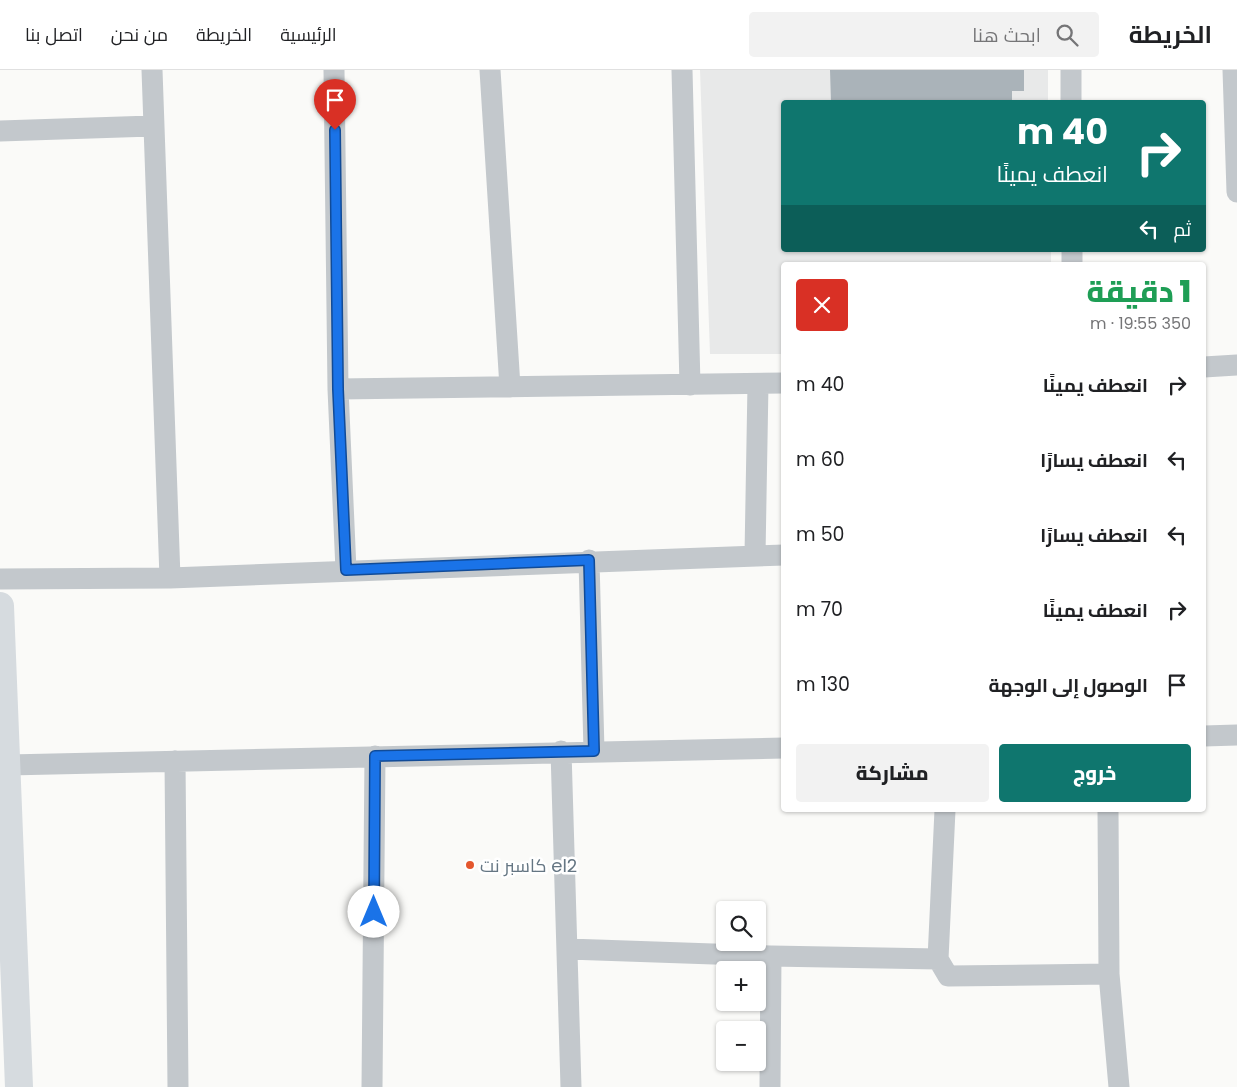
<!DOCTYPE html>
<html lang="ar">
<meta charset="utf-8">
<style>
body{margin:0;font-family:Poppins,Cairo,sans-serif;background:#f2f2f2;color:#202124;direction:rtl;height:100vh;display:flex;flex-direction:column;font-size:19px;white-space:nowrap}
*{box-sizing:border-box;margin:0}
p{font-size:16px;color:#757577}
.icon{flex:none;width:28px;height:28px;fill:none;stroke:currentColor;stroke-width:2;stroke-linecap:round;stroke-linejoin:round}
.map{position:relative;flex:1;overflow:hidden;direction:ltr}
.side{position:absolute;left:781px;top:192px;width:425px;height:550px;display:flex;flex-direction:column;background:#fff;border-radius:5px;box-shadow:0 1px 4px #0004;direction:rtl}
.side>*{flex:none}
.banner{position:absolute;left:781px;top:30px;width:425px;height:152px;border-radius:5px;box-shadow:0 1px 4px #0004;direction:rtl;background:#0f766e;color:#fff;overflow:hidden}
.tools{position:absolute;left:716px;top:831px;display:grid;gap:10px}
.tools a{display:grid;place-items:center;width:50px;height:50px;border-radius:5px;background:#fff;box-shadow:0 1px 4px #0004;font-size:25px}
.pin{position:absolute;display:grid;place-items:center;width:42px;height:42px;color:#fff;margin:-51px -21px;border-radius:50% 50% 50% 0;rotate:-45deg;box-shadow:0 0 5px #0007}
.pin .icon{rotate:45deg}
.me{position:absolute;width:55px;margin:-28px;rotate:0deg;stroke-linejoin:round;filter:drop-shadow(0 0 4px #0008)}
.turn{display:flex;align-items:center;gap:18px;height:105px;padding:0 15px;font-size:22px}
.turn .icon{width:65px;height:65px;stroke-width:2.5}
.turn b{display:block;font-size:35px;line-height:42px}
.then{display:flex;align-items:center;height:48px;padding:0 15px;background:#0003;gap:10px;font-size:19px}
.round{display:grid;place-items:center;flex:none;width:52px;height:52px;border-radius:5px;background:#f2f2f2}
.headline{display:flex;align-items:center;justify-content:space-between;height:85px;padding:0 15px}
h1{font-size:30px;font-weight:800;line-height:38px;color:#1e9e55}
.primary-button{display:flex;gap:10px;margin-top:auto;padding:10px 15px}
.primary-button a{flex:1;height:58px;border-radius:5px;background:#0f766e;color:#fff;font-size:20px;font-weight:800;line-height:58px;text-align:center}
.primary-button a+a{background:#f2f2f2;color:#202124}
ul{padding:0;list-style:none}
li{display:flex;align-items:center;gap:15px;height:75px;padding:0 15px}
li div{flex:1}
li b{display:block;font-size:19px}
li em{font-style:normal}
header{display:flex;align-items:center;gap:30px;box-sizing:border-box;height:70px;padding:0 25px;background:#fff;border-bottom:1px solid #e0e0e0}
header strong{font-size:24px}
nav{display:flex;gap:28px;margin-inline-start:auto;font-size:18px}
.search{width:350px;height:45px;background:#f2f2f2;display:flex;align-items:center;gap:12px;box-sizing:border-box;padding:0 18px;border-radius:5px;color:#757577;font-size:19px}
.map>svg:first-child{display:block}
.built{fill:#e8e9e9}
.building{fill:#aab3b9}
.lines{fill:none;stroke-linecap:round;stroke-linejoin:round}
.street{stroke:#c3c8cc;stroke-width:21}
.secondary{stroke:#d6dbdf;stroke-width:28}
.route-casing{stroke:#114b97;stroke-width:12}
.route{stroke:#1a73e8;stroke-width:9}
.poi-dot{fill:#e4572e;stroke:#fff;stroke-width:2}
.labels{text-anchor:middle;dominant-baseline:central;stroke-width:5;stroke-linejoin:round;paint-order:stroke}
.poi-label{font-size:18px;fill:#657683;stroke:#fff;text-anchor:start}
</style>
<header>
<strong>الخريطة</strong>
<div class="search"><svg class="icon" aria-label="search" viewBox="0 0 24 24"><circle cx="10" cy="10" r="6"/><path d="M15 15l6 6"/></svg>ابحث هنا</div>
<nav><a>الرئيسية</a><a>الخريطة</a><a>من نحن</a><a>اتصل بنا</a></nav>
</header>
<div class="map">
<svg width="1237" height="1017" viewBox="0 0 1237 1017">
<rect width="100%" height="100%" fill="#fafaf8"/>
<path class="built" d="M700,0H1048V32H784V180H1051V195H784V284H710Z"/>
<path class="building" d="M830,0H1024V21H1012V32H831Z"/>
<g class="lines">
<path class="street" d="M152,0L170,508
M334,0L338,319L346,500
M490,0L510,317
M682,0L690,315
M1071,0V32
M1233,0L1237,122
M0,61L152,56
M1072,180V195
M1204,297L1237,295
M338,319L784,313
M755,485L758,314
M589,490L594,681
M0,509L170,508L784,485
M1204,666L1237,665
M561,681L571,1017
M175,691L178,1017
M8,695L784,678
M945,740L938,889L948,906L1109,904
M1108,740L1109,904L1119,1017
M568,879L771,886L938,889
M372,1017L375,686
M770,1017L771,886"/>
<path class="secondary" d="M0,536L19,1017"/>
</g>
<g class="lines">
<defs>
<path id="route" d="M335,60L338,319L346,500L589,490L594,681L375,686L374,842"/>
</defs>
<use href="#route" class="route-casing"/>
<use href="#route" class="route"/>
</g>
<circle class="poi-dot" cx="470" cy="795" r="5"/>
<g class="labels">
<g class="poi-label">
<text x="480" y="795">كاسبر نت el2</text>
</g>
</g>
</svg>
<div class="tools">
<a><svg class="icon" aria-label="search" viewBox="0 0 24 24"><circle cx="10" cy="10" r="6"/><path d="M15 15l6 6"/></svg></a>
<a>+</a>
<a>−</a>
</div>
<div class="pin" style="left:335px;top:60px;background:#d93025"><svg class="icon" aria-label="arrive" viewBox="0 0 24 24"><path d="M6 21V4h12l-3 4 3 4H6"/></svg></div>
<svg class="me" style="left:374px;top:842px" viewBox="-20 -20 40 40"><circle r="19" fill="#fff"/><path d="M0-13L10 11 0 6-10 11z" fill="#1a73e8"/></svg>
<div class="banner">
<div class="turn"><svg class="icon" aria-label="right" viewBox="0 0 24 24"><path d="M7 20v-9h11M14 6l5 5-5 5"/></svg><div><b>40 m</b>انعطف يمينًا</div></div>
<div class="then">ثم<svg class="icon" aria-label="left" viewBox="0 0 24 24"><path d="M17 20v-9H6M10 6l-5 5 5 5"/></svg></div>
</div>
<section class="side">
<div class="headline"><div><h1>1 دقيقة</h1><p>350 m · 19:55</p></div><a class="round" style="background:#d93025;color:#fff"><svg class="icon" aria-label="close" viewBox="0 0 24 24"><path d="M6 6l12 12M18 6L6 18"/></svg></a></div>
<ul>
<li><svg class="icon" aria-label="right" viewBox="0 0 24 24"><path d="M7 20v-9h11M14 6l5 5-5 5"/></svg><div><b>انعطف يمينًا</b></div><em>40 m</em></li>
<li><svg class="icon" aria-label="left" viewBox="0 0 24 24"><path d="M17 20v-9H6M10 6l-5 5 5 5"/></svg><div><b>انعطف يسارًا</b></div><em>60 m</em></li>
<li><svg class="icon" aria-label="left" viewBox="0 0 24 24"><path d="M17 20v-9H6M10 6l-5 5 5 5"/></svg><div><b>انعطف يسارًا</b></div><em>50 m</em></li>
<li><svg class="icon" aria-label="right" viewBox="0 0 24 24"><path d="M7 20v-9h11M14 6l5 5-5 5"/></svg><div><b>انعطف يمينًا</b></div><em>70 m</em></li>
<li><svg class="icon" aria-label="arrive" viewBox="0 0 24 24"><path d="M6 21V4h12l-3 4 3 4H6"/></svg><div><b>الوصول إلى الوجهة</b></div><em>130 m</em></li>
</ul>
<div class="primary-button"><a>خروج</a><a>مشاركة</a></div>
</section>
</div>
